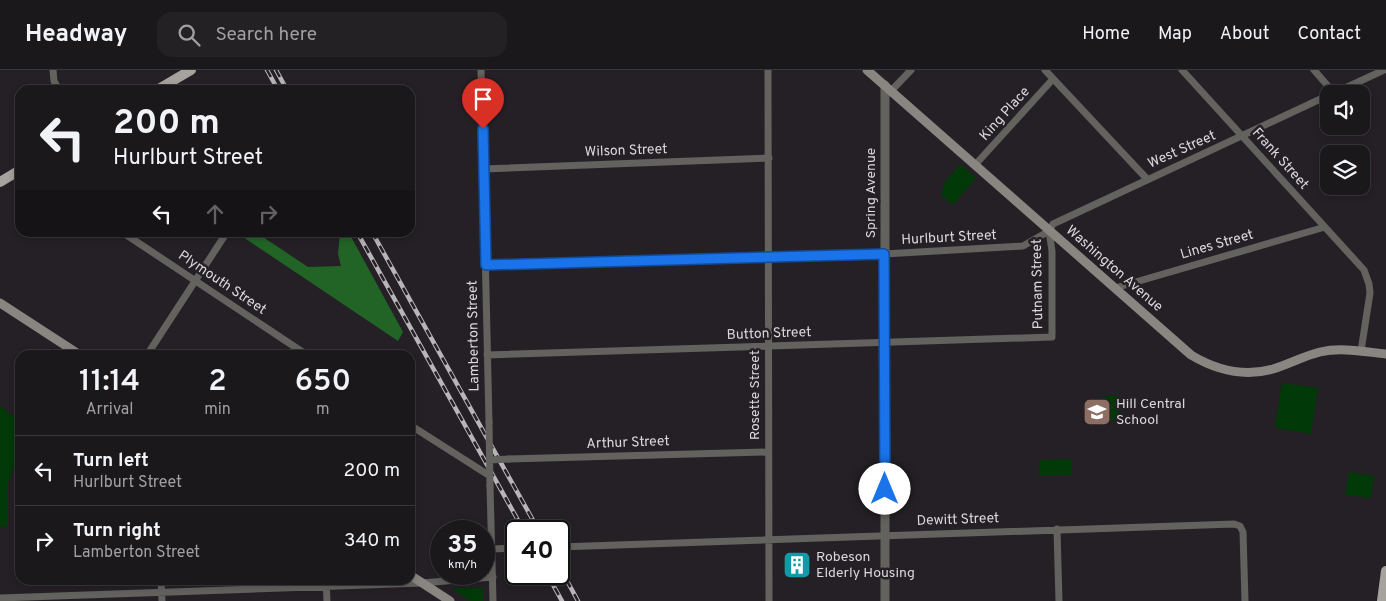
<!DOCTYPE html>
<style>
body{margin:0;font-family:Overpass,sans-serif;background:#242125;color:#f1f3f6;height:100vh;display:flex;flex-direction:column;font-size:19px;white-space:nowrap}
*{box-sizing:border-box;margin:0}
p{font-size:16px;color:#a0a0a3}
.icon{flex:none;width:28px;height:28px;fill:none;stroke:currentColor;stroke-width:2;stroke-linecap:round;stroke-linejoin:round}
.map{position:relative;flex:1;overflow:hidden}
.panel{position:absolute;left:15px;top:280px;width:400px;height:235px;display:flex;flex-direction:column;background:#1b181c;border-radius:15px;box-shadow:0 2px 8px #0003,0 0 0 1px #39373b}
.panel>*{flex:none}
.top-card{position:absolute;left:15px;top:15px;width:400px;height:152px;border-radius:15px;box-shadow:0 2px 8px #0003,0 0 0 1px #39373b;background:#1b181c;color:#f1f3f6;overflow:hidden}
.tools{position:absolute;left:1320px;top:15px;display:grid;gap:10px}
.tools a{display:grid;place-items:center;width:50px;height:50px;border-radius:10px;background:#1b181c;box-shadow:0 2px 8px #0003,0 0 0 1px #39373b;font-size:25px}
.speed{position:absolute;left:430px;top:450px;display:flex;gap:10px;font-size:25px;font-weight:700;text-align:center}
.speed>*{display:grid;place-content:center;width:65px;height:65px;border-radius:50%;background:#1b181c;box-shadow:0 2px 8px #0003,0 0 0 1px #39373b;line-height:1}
.speed small{font-size:12px;font-weight:400}
.speed .limit{border:2px solid #111;border-radius:8px;background:#fff;color:#111}
.pin{position:absolute;display:grid;place-items:center;width:42px;height:42px;color:#fff;margin:-51px -21px;border-radius:50% 50% 50% 0;rotate:-45deg;box-shadow:0 0 5px #0007}
.pin .icon{rotate:45deg}
.me{position:absolute;width:55px;margin:-28px;rotate:0deg;stroke-linejoin:round;filter:drop-shadow(0 0 4px #0008)}
.turn{display:flex;align-items:center;gap:18px;height:105px;padding:0 15px;font-size:22px}
.turn .icon{width:65px;height:65px;stroke-width:2.5}
.turn b{display:block;font-size:35px;line-height:42px}
.lanes{display:flex;align-items:center;height:48px;padding:0 15px;background:#0003;justify-content:center;gap:25px;direction:ltr}
.lanes .off{opacity:.35}
.eta{display:flex;justify-content:space-evenly;align-items:center;height:85px;text-align:center}
.eta b{font-size:30px;font-weight:600;line-height:35px}
ul{padding:0;list-style:none}
li{display:flex;align-items:center;gap:15px;height:70px;padding:0 15px;border-top:1px solid #39373b}
li div{flex:1}
li b{display:block;font-size:19px}
li em{font-style:normal}
header{display:flex;align-items:center;gap:30px;box-sizing:border-box;height:70px;padding:0 25px;background:#1b181c;border-bottom:1px solid #39373b}
header strong{font-size:24px}
nav{display:flex;gap:28px;margin-inline-start:auto;font-size:18px}
.search{width:350px;height:45px;background:#242125;display:flex;align-items:center;gap:12px;box-sizing:border-box;padding:0 18px;border-radius:15px;color:#a0a0a3;font-size:19px}
.map>svg:first-child{display:block}
.green{fill:#013908}
.forest{fill:#216426}
.lines{fill:none;stroke-linecap:round;stroke-linejoin:round}
.minor{stroke:#64625f;stroke-width:7}
.tertiary{stroke:#64625f;stroke-width:9}
.secondary{stroke:#898682;stroke-width:9}
.primary{stroke:#a6a29d;stroke-width:10}
.rail-casing{stroke:#b8b5b9;stroke-width:4.5}
.rail{stroke:#242025;stroke-width:2.5;stroke-dasharray:8;stroke-linecap:butt}
.minor-bridge{stroke:#64625f;stroke-width:7}
.route-casing{stroke:#114b97;stroke-width:12}
.route{stroke:#1a73e8;stroke-width:9}
.labels{text-anchor:middle;dominant-baseline:central;stroke-width:5;stroke-linejoin:round;paint-order:stroke}
.street-label{font-size:14px;fill:#dbd8dc;stroke:#242025}
.poi-label{font-size:14px;fill:#dbd8dc;stroke:#242025;text-anchor:start}
</style>
<header>
<strong>Headway</strong>
<div class="search"><svg class="icon" aria-label="search" viewBox="0 0 24 24"><circle cx="10" cy="10" r="6"/><path d="M15 15l6 6"/></svg>Search here</div>
<nav><a>Home</a><a>Map</a><a>About</a><a>Contact</a></nav>
</header>
<div class="map">
<svg width="1386" height="531" viewBox="0 0 1386 531">
<rect width="100%" height="100%" fill="#242025"/>
<path class="green" d="M960,94L976,108L953,135L941,125L945,112Z
M1282,313L1318,318L1311,364L1275,358Z
M1119,325L1120,326L1121,349L1120,351H1104L1103,350L1102,327Z
M0,336L18,350L20,348V377L8,414V456L0,457Z
M1069,389L1072,391V403L1070,405H1042L1039,404V392L1041,390Z
M1349,402L1374,406L1371,428L1345,425Z
M455,518H483V531H470L454,520Z"/>
<path class="forest" d="M244,163H257L308,197L341,196L338,184L340,163H349L403,262L398,271L240,165Z"/>
<g class="lines">
<path class="minor" d="M53,0L54,11L59,20
M481,0L489,352
M768,0L769,531
M1045,0L1147,109
M1182,0L1364,200L1369,214L1370,223L1361,281
M1314,0L1334,23
M891,21L911,0
M1332,24L1384,0
M975,95L1053,9
M484,99L769,88
M122,162L307,285
M485,195L884,184L1023,176L1049,161L1053,154L1329,25
M1115,218L1325,157
M147,285L227,162
M487,285L1052,267V181L1049,161
M410,355L490,406
M509,389L768,382
M490,416L493,531
M1057,459L1059,531
M559,477L1234,454L1240,456L1243,462L1245,531
M492,479L516,478
M161,510L162,531
M326,510L327,531
M0,528L422,513L493,507"/>
<path class="tertiary" d="M885,15V531"/>
<path class="secondary" d="M867,0L1191,285C1216,300 1244,307 1273,299C1289,294 1304,286 1320,282C1342,277 1365,282 1386,284
M0,233L80,285
M410,505L450,531"/>
<path class="primary" d="M157,20L191,0
M0,112L20,100
M1382,531L1386,501"/>
<defs>
<path id="rail" d="M267,0L278,20
M276,0L287,20
M357,162L524,461
M372,162L539,461
M559,496L578,531
M547,504L562,531"/>
</defs>
<use href="#rail" class="rail-casing"/>
<use href="#rail" class="rail"/>
<path class="minor-bridge" d="M489,352L490,416
M490,390L509,389"/>
</g>
<g class="lines">
<defs>
<path id="route" d="M483,59L486,195L884,184L885,419"/>
</defs>
<use href="#route" class="route-casing"/>
<use href="#route" class="route"/>
</g>
<defs>
<symbol id="school-square" viewBox="-11 -11 22 22"><rect x="-9" y="-9" width="18" height="18" rx="4" fill="#8d6e63" stroke="#242025"/><path d="M0-5L7-2L0 1L-7-2ZM-4 1L0 2.5L4 1V4Q0 6-4 4Z" fill="#fff"/></symbol>
<symbol id="building-square" viewBox="-11 -11 22 22"><rect x="-9" y="-9" width="18" height="18" rx="4" fill="#0f9aa8" stroke="#242025"/><path d="M-4-6H4V6H1V3H-1V6H-4ZM-2.5-4.3h1.7v1.8h-1.7ZM.8-4.3h1.7v1.8H.8ZM-2.5-1h1.7V.8h-1.7ZM.8-1h1.7V.8H.8Z" fill="#fff"/></symbol>
</defs>
<g fill-rule="evenodd">
<use href="#school-square" x="1081" y="326" width="32" height="32"/>
<use href="#building-square" x="781" y="479" width="32" height="32"/>
</g>
<g class="labels">
<g class="street-label">
<text transform="translate(1005 44) rotate(-48)">King Place</text>
<text transform="translate(1182 80) rotate(-24)">West Street</text>
<text transform="translate(626 81) rotate(-2)">Wilson Street</text>
<text transform="translate(1280 89) rotate(48)">Frank Street</text>
<text transform="translate(871 123) rotate(-90)">Spring Avenue</text>
<text transform="translate(949 168) rotate(-3)">Hurlburt Street</text>
<text transform="translate(1217 175) rotate(-16)">Lines Street</text>
<text transform="translate(1114 199) rotate(41)">Washington Avenue</text>
<text transform="translate(222 213) rotate(34)">Plymouth Street</text>
<text transform="translate(1038 214) rotate(-91)">Putnam Street</text>
<text transform="translate(769 264) rotate(-2)">Button Street</text>
<text transform="translate(474 266) rotate(-91)">Lamberton Street</text>
<text transform="translate(755 325) rotate(-90)">Rosette Street</text>
<text transform="translate(628 373) rotate(-2)">Arthur Street</text>
<text transform="translate(958 450) rotate(-2)">Dewitt Street</text>
</g>
<g class="poi-label">
<text x="1116" y="334">Hill Central<tspan x="1116" dy="16">School</tspan></text>
<text x="816" y="487">Robeson<tspan x="816" dy="16">Elderly Housing</tspan></text>
</g>
</g>
</svg>
<div class="tools">
<a><svg class="icon" aria-label="sound" viewBox="0 0 24 24"><path d="M4 9h4l5-4v14l-5-4H4zM17 9q2 3 0 6"/></svg></a>
<a><svg class="icon" aria-label="layers" viewBox="0 0 24 24"><path d="M12 4l9 5-9 5-9-5zM3 14l9 5 9-5"/></svg></a>
</div>
<div class="speed"><div>35<small>km/h</small></div><div class="limit">40</div></div>
<div class="pin" style="left:483px;top:59px;background:#d93025"><svg class="icon" aria-label="arrive" viewBox="0 0 24 24"><path d="M6 21V4h12l-3 4 3 4H6"/></svg></div>
<svg class="me" style="left:885px;top:419px" viewBox="-20 -20 40 40"><circle r="19" fill="#fff"/><path d="M0-13L10 11 0 6-10 11z" fill="#1a73e8"/></svg>
<div class="top-card">
<div class="turn"><svg class="icon" aria-label="left" viewBox="0 0 24 24"><path d="M17 20v-9H6M10 6l-5 5 5 5"/></svg><div><b>200 m</b>Hurlburt Street</div></div>
<div class="lanes"><svg class="icon" aria-label="left" viewBox="0 0 24 24"><path d="M17 20v-9H6M10 6l-5 5 5 5"/></svg><svg class="icon off" aria-label="ahead" viewBox="0 0 24 24"><path d="M12 20V5M6 11l6-6 6 6"/></svg><svg class="icon off" aria-label="right" viewBox="0 0 24 24"><path d="M7 20v-9h11M14 6l5 5-5 5"/></svg></div>
</div>
<section class="panel">
<div class="eta">
<div><b>11:14</b><p>Arrival</p></div>
<div><b>2</b><p>min</p></div>
<div><b>650</b><p>m</p></div>
</div>
<ul>
<li><svg class="icon" aria-label="left" viewBox="0 0 24 24"><path d="M17 20v-9H6M10 6l-5 5 5 5"/></svg><div><b>Turn left</b><p>Hurlburt Street</p></div><em>200 m</em></li>
<li><svg class="icon" aria-label="right" viewBox="0 0 24 24"><path d="M7 20v-9h11M14 6l5 5-5 5"/></svg><div><b>Turn right</b><p>Lamberton Street</p></div><em>340 m</em></li>
</ul>
</section>
</div>
